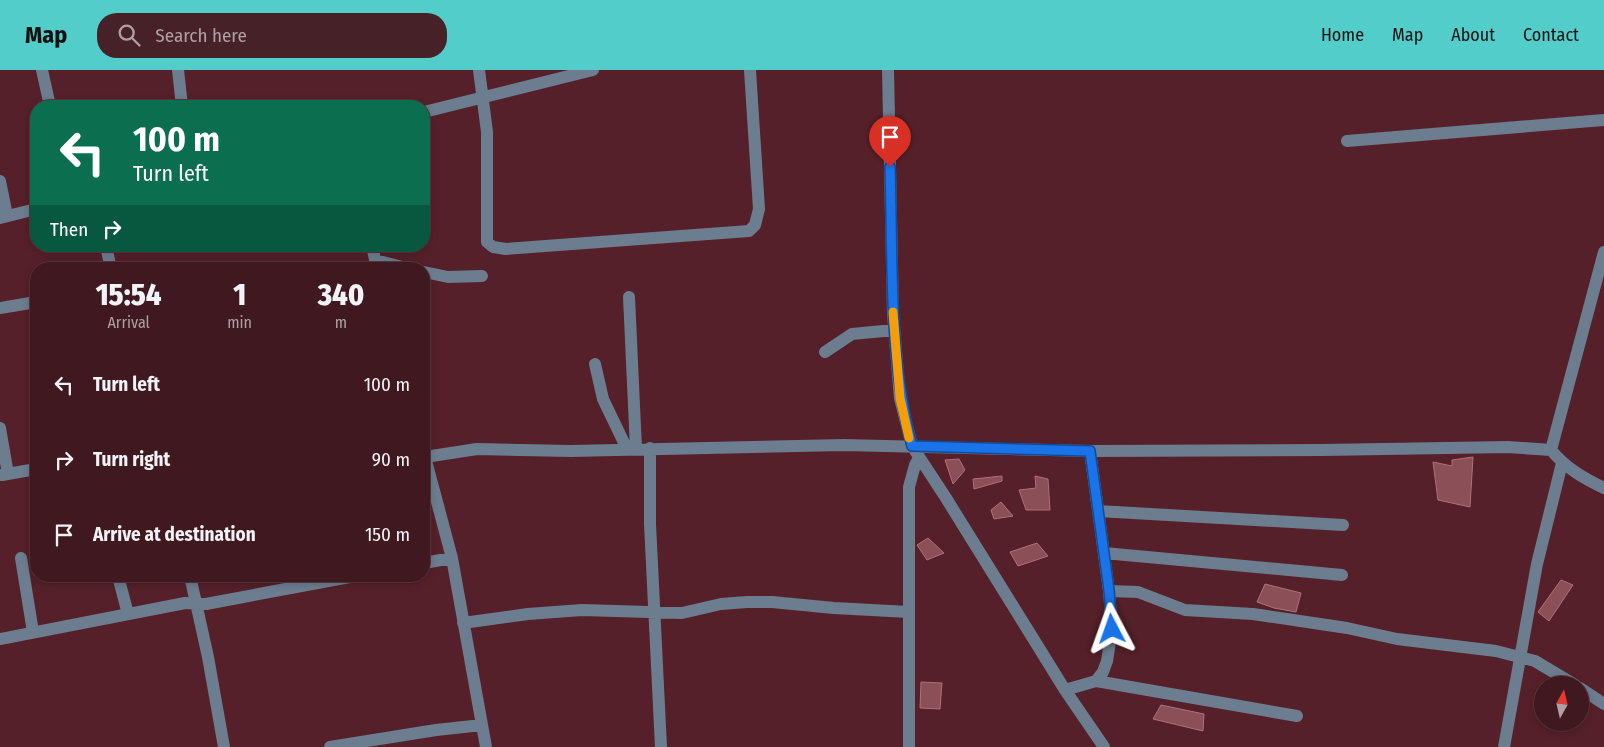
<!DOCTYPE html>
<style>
body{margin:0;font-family:"Fira Sans Condensed",sans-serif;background:#472128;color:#f1f3f6;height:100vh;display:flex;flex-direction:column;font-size:19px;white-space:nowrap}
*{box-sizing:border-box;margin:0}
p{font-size:16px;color:#aea0a4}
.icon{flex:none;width:28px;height:28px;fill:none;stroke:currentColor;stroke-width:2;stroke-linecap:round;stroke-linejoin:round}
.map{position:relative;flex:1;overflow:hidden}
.drawer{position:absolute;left:30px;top:192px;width:400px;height:320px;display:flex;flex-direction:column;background:#40181f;border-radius:20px;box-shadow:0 2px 8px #0003,0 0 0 1px #59373d}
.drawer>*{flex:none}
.hud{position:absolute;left:30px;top:30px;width:400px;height:152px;border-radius:20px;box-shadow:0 2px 8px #0003,0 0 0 1px #59373d;background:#0b6e4f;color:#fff;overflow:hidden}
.needle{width:32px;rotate:8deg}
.controls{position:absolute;left:1534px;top:606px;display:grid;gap:10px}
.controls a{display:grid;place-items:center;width:55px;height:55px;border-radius:50%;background:#40181f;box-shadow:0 2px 8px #0003,0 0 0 1px #59373d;font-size:25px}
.pin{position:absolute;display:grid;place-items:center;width:42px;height:42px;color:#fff;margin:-51px -21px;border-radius:50% 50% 50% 0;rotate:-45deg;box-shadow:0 0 5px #0007}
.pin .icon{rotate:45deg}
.me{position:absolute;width:55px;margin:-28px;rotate:356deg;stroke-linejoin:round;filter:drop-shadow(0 0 4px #0008)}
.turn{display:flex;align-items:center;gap:18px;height:105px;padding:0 20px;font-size:22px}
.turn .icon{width:65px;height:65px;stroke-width:2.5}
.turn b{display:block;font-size:35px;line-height:42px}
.then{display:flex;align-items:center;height:48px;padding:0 20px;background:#0003;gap:10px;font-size:19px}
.eta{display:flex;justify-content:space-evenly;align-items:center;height:85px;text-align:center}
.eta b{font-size:30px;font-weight:800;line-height:35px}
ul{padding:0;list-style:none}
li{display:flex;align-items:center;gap:15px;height:75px;padding:0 20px}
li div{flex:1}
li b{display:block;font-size:19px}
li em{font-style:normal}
header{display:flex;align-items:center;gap:30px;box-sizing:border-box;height:70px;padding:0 25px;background:#53cdc9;color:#111}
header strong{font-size:24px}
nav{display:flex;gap:28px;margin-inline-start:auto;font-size:18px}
.search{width:350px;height:45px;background:#472128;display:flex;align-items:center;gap:12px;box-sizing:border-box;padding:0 18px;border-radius:20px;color:#aea0a4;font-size:19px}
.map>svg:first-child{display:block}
.building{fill:#8a4f57;stroke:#af7179}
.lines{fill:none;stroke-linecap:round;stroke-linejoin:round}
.minor{stroke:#6c7d90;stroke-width:12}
.route-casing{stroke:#114b97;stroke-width:12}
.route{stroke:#1a73e8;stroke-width:9}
.slow{stroke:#f59e0b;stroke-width:9}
</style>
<header>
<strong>Map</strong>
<div class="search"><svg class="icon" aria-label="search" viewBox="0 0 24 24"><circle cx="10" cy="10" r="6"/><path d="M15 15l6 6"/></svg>Search here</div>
<nav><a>Home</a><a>Map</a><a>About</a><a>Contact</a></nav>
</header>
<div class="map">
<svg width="1604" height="677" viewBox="0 0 1604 677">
<rect width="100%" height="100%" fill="#552029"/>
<path class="building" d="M1473,387L1470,437L1438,430L1433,392L1452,396V390Z
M959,389L965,400L953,414L945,390Z
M1002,406V411L974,419L973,409Z
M1035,406L1048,409L1050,440H1026L1019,420L1036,418Z
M1001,432L1013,446L994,449L991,440Z
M928,468L944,483L927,490L917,475Z
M1037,473L1048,486L1018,496L1010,482Z
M1561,510L1573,515L1549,551L1538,542Z
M1265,514L1301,523L1296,542L1274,538L1257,532Z
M921,612L942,613L940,639L920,638Z
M1161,635L1204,644L1203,661L1153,649Z"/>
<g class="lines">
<path class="minor" d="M42,0L50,36
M178,0L182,36
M479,0L487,62V172L493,177L506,179L749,161L755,155L759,139L750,0
M888,0L893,244L900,328L912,376L946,428L1065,620L1104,677
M424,42L593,0
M1347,71L1604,50
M0,111L7,146
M0,148L36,139
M106,176L111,199
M372,176L377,198
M375,190L410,199
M424,202L448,207L482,206
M629,227L636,379
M0,238L36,232
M825,282L852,264L894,260
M595,294L603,329L627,379
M0,358L8,404
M424,371L425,387L452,488L486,677
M650,378V454L661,677
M1551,380L1604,182
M1090,381L1109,521L1112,559L1107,591L1103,602L1096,611
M425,387L477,379L571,381L844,375L1090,381L1322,380L1508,377L1551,380C1566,398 1583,408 1604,418
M2,405L36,399
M1098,441L1343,455
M1104,483L1342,505
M21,488L33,562
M424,493L452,488
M118,506L128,544
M190,506L208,587L224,677
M1109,521L1138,522L1185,540L1253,544L1347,558L1397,569L1496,581L1535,591L1575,615
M463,553L528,544L582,540L682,543L721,534L747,532H772L834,538L909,542
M0,569L185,533L206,534L355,506
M1580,618L1604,634
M1065,620L1096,611L1297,646
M330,677L436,660L482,655
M909,677V417L915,395L919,388
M1504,677L1537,494L1562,393"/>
</g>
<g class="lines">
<defs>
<path id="route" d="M890,97C893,190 888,286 912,376L1090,381L1109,520L1112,559"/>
</defs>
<use href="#route" class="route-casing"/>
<use href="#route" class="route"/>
<path class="slow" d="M893,242L900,328L909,368"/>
</g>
</svg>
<div class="controls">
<a><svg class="needle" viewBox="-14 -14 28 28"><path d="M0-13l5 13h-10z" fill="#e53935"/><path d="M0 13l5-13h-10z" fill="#aea0a4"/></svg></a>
</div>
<div class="pin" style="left:890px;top:97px;background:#d93025"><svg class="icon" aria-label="arrive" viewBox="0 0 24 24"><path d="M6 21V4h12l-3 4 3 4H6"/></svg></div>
<svg class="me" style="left:1112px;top:559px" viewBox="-20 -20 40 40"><path d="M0-17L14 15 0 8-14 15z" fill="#1a73e8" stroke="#fff" stroke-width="4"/></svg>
<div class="hud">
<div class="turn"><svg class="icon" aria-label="left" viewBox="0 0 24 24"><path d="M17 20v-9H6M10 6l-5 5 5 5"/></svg><div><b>100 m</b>Turn left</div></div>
<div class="then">Then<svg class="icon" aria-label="right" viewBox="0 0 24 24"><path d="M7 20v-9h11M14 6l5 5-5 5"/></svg></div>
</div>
<section class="drawer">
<div class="eta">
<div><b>15:54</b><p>Arrival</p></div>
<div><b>1</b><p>min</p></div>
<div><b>340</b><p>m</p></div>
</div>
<ul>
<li><svg class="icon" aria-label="left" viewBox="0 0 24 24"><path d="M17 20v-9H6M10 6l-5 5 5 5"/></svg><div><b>Turn left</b></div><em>100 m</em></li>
<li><svg class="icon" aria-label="right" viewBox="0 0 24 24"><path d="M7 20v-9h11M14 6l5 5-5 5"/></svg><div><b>Turn right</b></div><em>90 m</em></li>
<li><svg class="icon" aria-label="arrive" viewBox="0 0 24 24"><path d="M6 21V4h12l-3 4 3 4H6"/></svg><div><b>Arrive at destination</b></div><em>150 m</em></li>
</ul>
</section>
</div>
